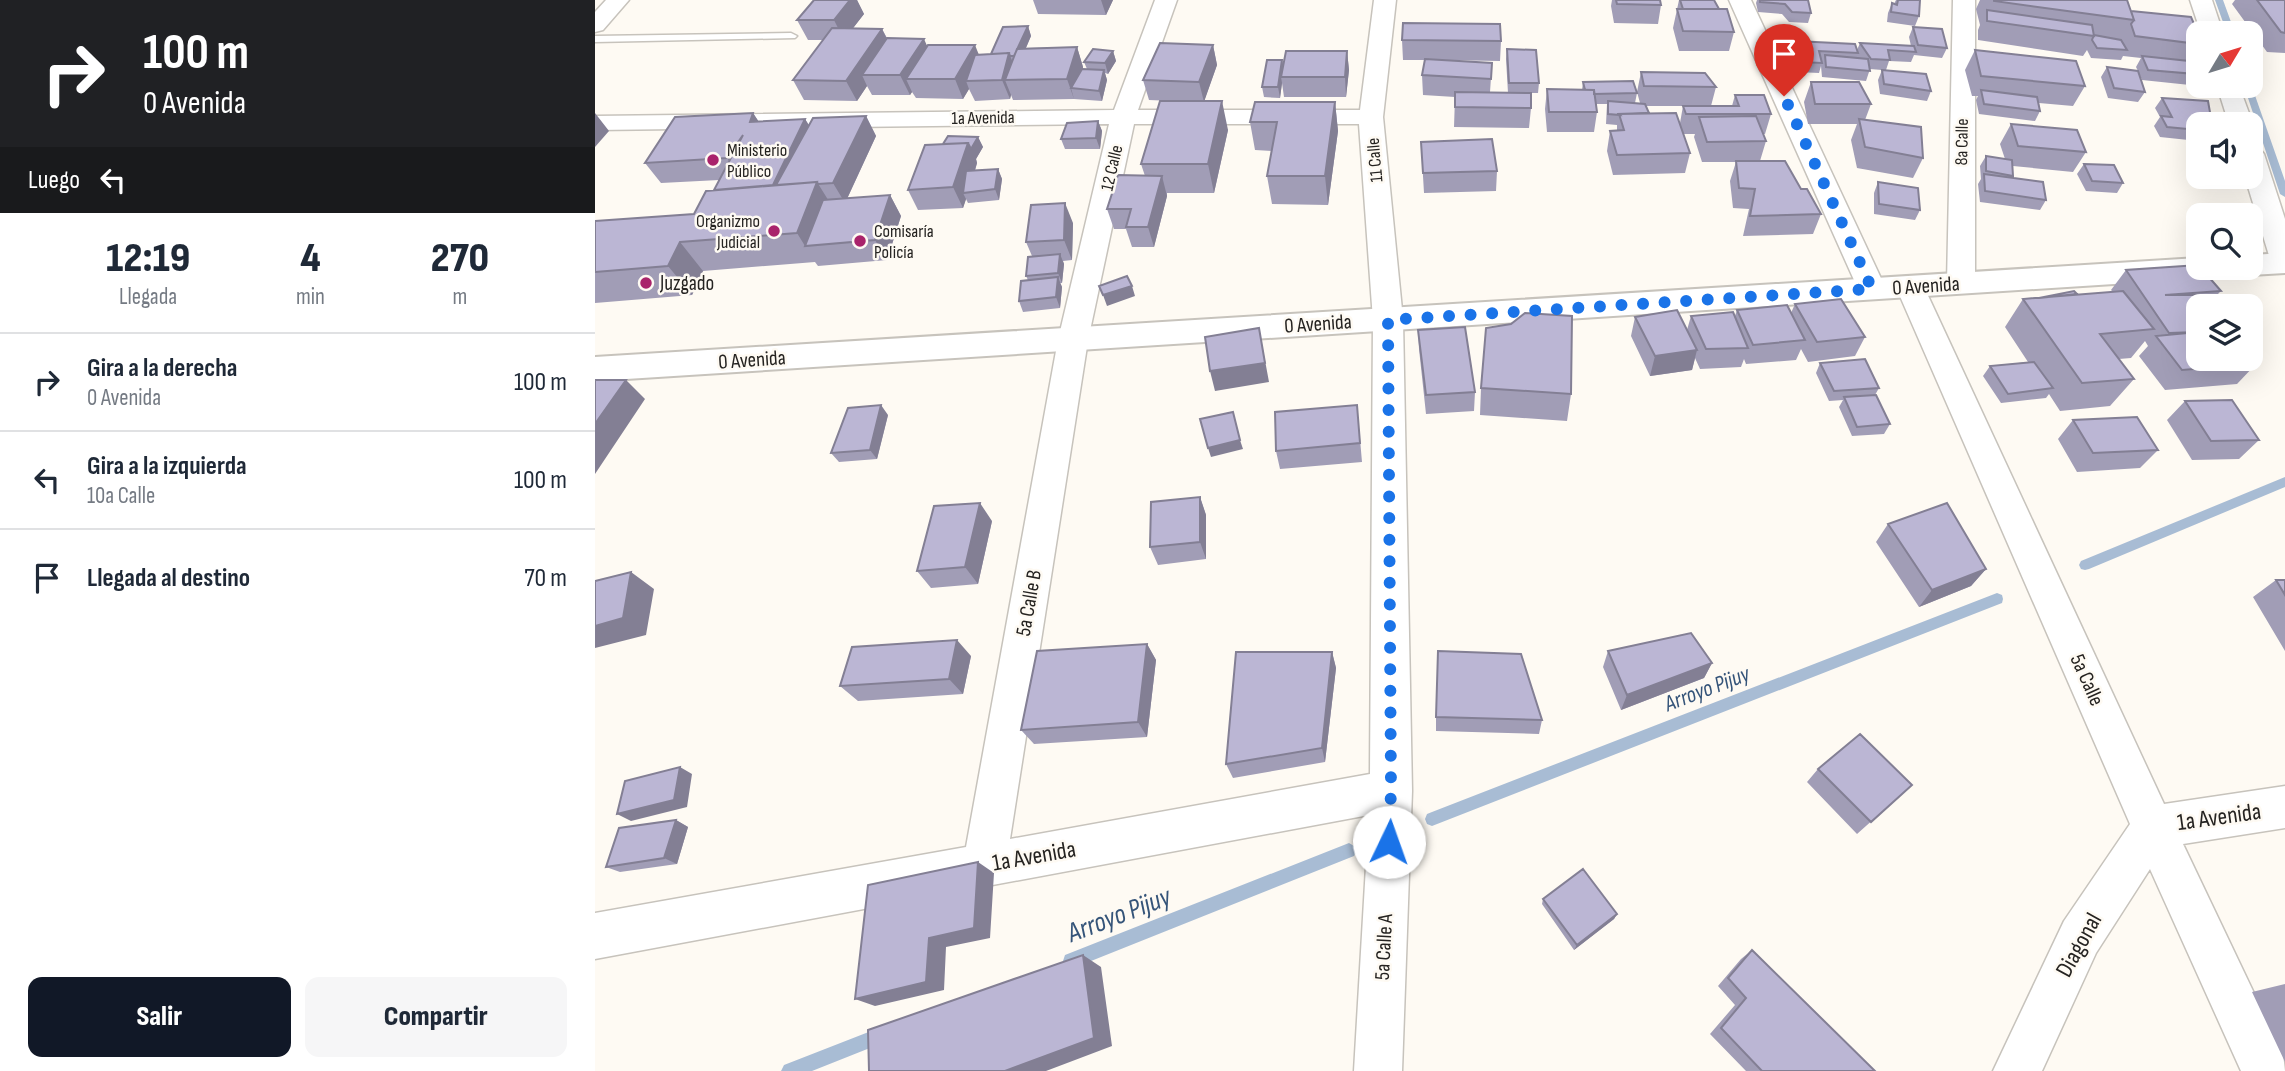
<!DOCTYPE html>
<html lang="es">
<meta charset="utf-8">
<style>
body{margin:0;font-family:"Sofia Sans Condensed",sans-serif;background:#f6f6f7;color:#1f2937;height:100vh;display:flex;flex-direction:column;font-size:26px;white-space:nowrap}
*{box-sizing:border-box;margin:0}
p{font-size:23px;color:#747a83}
.icon{flex:none;width:38px;height:38px;fill:none;stroke:currentColor;stroke-width:2;stroke-linecap:round;stroke-linejoin:round}
.map{position:relative;flex:1;overflow:hidden}
.details{display:flex;flex-direction:column;background:#fff;width:595px}
.details>*{flex:none}
.top-card{background:#202124;color:#fff;overflow:hidden}
.needle{width:46px;rotate:52deg}
.tools{position:absolute;left:1591px;top:21px;display:grid;gap:14px}
.tools a{display:grid;place-items:center;width:77px;height:77px;border-radius:14px;background:#fff;box-shadow:0 7px 28px #0002;font-size:35px}
.pin{position:absolute;display:grid;place-items:center;width:60px;height:60px;color:#fff;margin:-72px -30px;border-radius:50% 50% 50% 0;rotate:-45deg;box-shadow:0 0 7px #0007}
.pin .icon{rotate:45deg}
.me{position:absolute;width:77px;margin:-38px;rotate:3deg;stroke-linejoin:round;filter:drop-shadow(0 0 5px #0008)}
.turn{display:flex;align-items:center;gap:24px;height:147px;padding:0 28px;font-size:32px}
.turn .icon{width:91px;height:91px;stroke-width:2.5}
.turn b{display:block;font-size:49px;line-height:60px}
.then{display:flex;align-items:center;height:66px;padding:0 28px;background:#0003;gap:14px;font-size:26px}
.eta{display:flex;justify-content:space-evenly;align-items:center;height:119px;text-align:center}
.eta b{font-size:42px;font-weight:800;line-height:49px}
.button{display:flex;gap:14px;margin-top:auto;padding:14px 28px}
.button a{flex:1;height:80px;border-radius:14px;background:#111827;color:#fff;font-size:28px;font-weight:800;line-height:80px;text-align:center}
.button a+a{background:#f6f6f7;color:#1f2937}
ul{padding:0;list-style:none}
li{display:flex;align-items:center;gap:21px;height:98px;padding:0 28px;border-top:2px solid #e0e1e3}
li div{flex:1}
li b{display:block;font-size:26px}
li em{font-style:normal}
main{display:flex;flex:1;min-height:0}
.map>svg:first-child{display:block}
.lines{fill:none;stroke-linecap:round;stroke-linejoin:round}
.stream{fill:#a8bcd4;fill-rule:evenodd}
.service-casing{stroke:#c7c3bc;stroke-width:3}
.minor-casing{stroke:#c7c3bc;stroke-width:3}
.tertiary-casing{stroke:#c7c3bc;stroke-width:4}
.service{fill:#fff;fill-rule:evenodd}
.minor{fill:#fff;fill-rule:evenodd}
.tertiary{fill:#fff;fill-rule:evenodd}
.wall{fill:#a19db6;fill-rule:evenodd}
.shaded-wall{fill:#837f94}
.building{fill:#bbb6d4;stroke:#837f94;stroke-width:2}
.route{stroke:#1a73e8;stroke-width:12;stroke-dasharray:0 21.6}
.poi-dot{fill:#a9236b;stroke:#fefaf3;stroke-width:2.5}
.labels{text-anchor:middle;dominant-baseline:central;stroke-width:5;stroke-linejoin:round;paint-order:stroke}
.far-street-label{font-size:18px;fill:#252321;stroke:#fefaf3}
.far-poi-label{font-size:18px;fill:#252321;stroke:#fefaf3;text-anchor:start}
.poi-label{font-size:21px;fill:#252321;stroke:#fefaf3;text-anchor:start}
.street-label{font-size:21px;fill:#252321;stroke:#fefaf3}
.water-label{font-size:23px;font-style:italic;fill:#355479;stroke:#fefaf3}
.near-street-label{font-size:24px;fill:#252321;stroke:#fefaf3}
.near-water-label{font-size:28px;font-style:italic;fill:#355479;stroke:#fefaf3}
</style>
<main>
<section class="details">
<div class="top-card">
<div class="turn"><svg class="icon" aria-label="right" viewBox="0 0 24 24"><path d="M7 20v-9h11M14 6l5 5-5 5"/></svg><div><b>100 m</b>0 Avenida</div></div>
<div class="then">Luego<svg class="icon" aria-label="left" viewBox="0 0 24 24"><path d="M17 20v-9H6M10 6l-5 5 5 5"/></svg></div>
</div>
<div class="eta">
<div><b>12:19</b><p>Llegada</p></div>
<div><b>4</b><p>min</p></div>
<div><b>270</b><p>m</p></div>
</div>
<ul>
<li><svg class="icon" aria-label="right" viewBox="0 0 24 24"><path d="M7 20v-9h11M14 6l5 5-5 5"/></svg><div><b>Gira a la derecha</b><p>0 Avenida</p></div><em>100 m</em></li>
<li><svg class="icon" aria-label="left" viewBox="0 0 24 24"><path d="M17 20v-9H6M10 6l-5 5 5 5"/></svg><div><b>Gira a la izquierda</b><p>10a Calle</p></div><em>100 m</em></li>
<li><svg class="icon" aria-label="arrive" viewBox="0 0 24 24"><path d="M6 21V4h12l-3 4 3 4H6"/></svg><div><b>Llegada al destino</b></div><em>70 m</em></li>
</ul>
<div class="button"><a>Salir</a><a>Compartir</a></div>
</section>
<div class="map">
<svg width="1690" height="1071" viewBox="0 0 1690 1071">
<rect width="100%" height="100%" fill="#fefaf3"/>
<g class="lines">
<path class="stream" d="M1620,0H1628L1640,33H1632Z
M1656,84L1690,181V197L1685,194L1649,86Z
M1690,477V487L1494,569L1490,570L1486,569L1484,565L1486,561Z
M1402,593L1407,595L1408,599L1407,603L837,826L832,824L830,819L832,814L837,812Z
M754,843L759,846L762,851L759,856L476,969L470,967L468,961L470,955Z
M289,1026L295,1028L297,1034L295,1040L217,1071H186L189,1065Z"/>
<defs>
<path id="service" d="M196,33L202,36L200,38L0,42V36Z"/>
<path id="minor" d="M11,0H34L8,30L0,32V12Z
M560,0H582L543,110H765L779,0H801L788,117L808,320L817,791L807,1071H759L774,815L0,959V913L371,847L463,340L514,124L0,130V116L519,110ZM539,124H764L778,320L775,774L415,839L493,340Z
M1134,0H1156L1291,289L1287,296L1277,299L1267,296L1263,289Z
M1358,0H1380V283L1376,290L1366,292L1356,290L1352,283Z
M1595,0H1617L1628,33H1606Z
M1622,86H1644L1658,124L1656,128V124H1634Z
M1656,146L1665,149L1669,154L1690,219V271L1680,268L1676,262L1650,177H1656Z
M1315,277L1325,280L1329,287L1569,804L1690,786V828L1588,844L1688,1054L1690,1071H1646L1555,869L1501,953L1447,1071H1398L1469,921L1535,824L1301,287L1305,280Z"/>
<path id="tertiary" d="M1690,253V273L1656,275L1645,272L1642,268H1656V255Z
M1603,258V268H1628L1624,275L1613,278L0,381V357Z"/>
</defs>
<use href="#service" class="service-casing"/>
<use href="#minor" class="minor-casing"/>
<use href="#tertiary" class="tertiary-casing"/>
<use href="#service" class="service"/>
<use href="#minor" class="minor"/>
<use href="#tertiary" class="tertiary"/>
</g>
<path class="wall" d="M219,0H262L269,14L257,29H287L292,38L384,54H396L433,26L436,36L431,48L482,47L488,67V69H492L489,62L518,51L521,61L513,74L510,73L512,80L507,101L479,99L418,100L416,95L415,99L380,101L374,89L368,99L321,98L317,92L315,95H277L272,86L262,101L209,100L198,80L228,40H213L202,20Z
M438,0H518L511,15L443,14Z
M1017,0H1065L1066,5L1063,24L1019,23L1016,6Z
M1084,0H1119L1139,32L1134,51H1084L1078,28Z
M1162,0H1213L1216,13L1213,23L1194,22L1187,14L1163,12L1161,3Z
M1301,0H1325L1324,16L1320,26L1292,22L1293,13L1297,3L1299,4Z
M1385,0H1532L1536,11L1603,33V51L1595,63L1601,74L1595,85L1547,80L1543,71L1550,92L1543,102L1513,98L1506,77L1512,67L1543,71L1541,67L1546,58L1528,56L1526,60L1496,58L1492,50L1488,56L1383,40V30L1385,25L1381,9Z
M1640,0H1690V53L1672,52L1637,4Z
M1318,27L1352,48L1347,58L1319,55L1316,62L1294,61L1291,70L1336,91L1332,101L1285,94L1283,80L1287,70L1275,69L1271,81L1227,77L1226,66L1224,73L1202,72L1197,51L1200,41L1262,50L1265,43L1316,46L1314,37Z
M807,40L906,41L905,61L845,60L897,63L895,92L913,93L911,59L912,49L944,83L943,93H929L936,108L934,128L859,127L860,97L828,95L827,75L830,60H808Z
M618,45L622,65L609,101L633,130L619,193H572V196L559,247H537L531,229H519L512,209L550,176L546,164L578,101L554,100L548,80Z
M1380,50L1490,86L1478,106L1444,103L1445,111L1440,121L1384,114L1381,100L1383,96H1377L1370,70Z
M752,51L754,70L751,97H689L687,83L685,98L669,97L667,87L688,65Z
M1046,72L1121,87L1116,106H1137L1140,95L1176,114L1170,134H1168L1171,141L1165,161L1206,189L1226,214L1218,234L1148,236L1154,209L1138,208L1135,181L1141,162H1107L1099,137L1100,134H1088L1095,153L1090,173L1018,175L1012,151L1015,131L1022,130V125L1011,124L1012,104H1001L1002,112L999,132H952L950,109L952,89L987,90L988,82L1042,93L1040,103H1045L1042,92ZM1051,106H1088L1085,123L1054,113Z
M1216,82L1276,104L1270,120L1328,158L1318,178L1262,168L1256,140L1262,124H1213L1209,102Z
M1567,98L1616,118L1613,122L1603,124V141L1565,137L1559,126L1565,117L1560,108Z
M740,102L743,131L733,205L677,204L672,176L677,151L660,150L655,122Z
M158,113L164,122L210,119L214,125L271,116L281,136L252,199L295,195L306,216L292,260L223,266L220,262L108,271L97,295L0,303V221L99,214L119,190L124,180L66,183L50,163Z
M503,121L507,131L505,149H470L466,139Z
M1416,124L1491,152L1478,172L1418,166V176L1417,178L1451,200L1445,210L1385,202L1383,184L1386,179L1385,166L1391,156L1410,159L1405,144Z
M383,137L388,147L381,159L382,163L380,171L403,169L407,179L404,200L373,203L371,199L368,208L323,210L313,190L348,144Z
M826,142L902,171L901,191L829,193Z
M1489,164L1528,183L1522,193L1491,191L1482,174Z
M1283,182L1325,210L1320,220L1279,214V193Z
M478,223L477,260L468,261L469,264L467,283H465L467,287L465,308L428,312L424,301L433,280L431,276L437,256L431,242Z
M1531,270L1626,291L1622,295L1603,306L1661,364L1642,384L1570,390L1544,356L1553,346L1550,341L1536,358L1524,359L1539,379L1515,406L1465,411L1454,394L1451,398L1406,403L1388,376L1395,366L1433,362L1410,327L1428,299L1518,292L1516,290Z
M1200,304L1270,337L1260,356L1213,362L1206,349L1201,360L1151,364L1149,359L1146,367L1105,369L1100,358L1097,370L1055,376L1036,336L1040,317L1092,330L1096,316H1140L1142,310L1196,313Z
M823,330L880,392L879,411L831,414L824,349Z
M1225,363L1284,388L1280,395L1295,424L1289,434L1257,436L1244,407L1248,400L1234,401L1221,373Z
M886,388L976,394L972,421L885,415Z
M1590,401L1664,440L1644,459L1597,460L1572,420Z
M762,405L767,462L685,469L681,451Z
M293,415L282,459L244,462L236,453Z
M1478,420L1563,450L1545,468L1482,472L1463,439Z
M605,497L611,515V559L563,565L555,547Z
M397,521L383,584L336,588L322,571Z
M1293,524L1391,569L1376,586L1324,607L1281,542Z
M1681,580H1690V651L1658,597Z
M552,644L561,660L552,737L439,744L426,730Z
M1013,651L1117,663L1109,678L1026,710L1008,667Z
M737,652L741,668L730,762L638,778L631,764Z
M376,656L368,694L263,701L245,686Z
M841,717L947,720L944,734L841,731Z
M1223,769L1317,785L1262,834L1212,782Z
M81,820L93,827L82,864L25,872L11,867Z
M948,899L1022,914L1019,919L979,950L947,904Z
M1157,950L1280,1071H1151L1115,1034L1140,1005L1123,986L1146,959Z
M1690,984V1062L1657,992Z"/>
<path class="shaded-wall" d="M255,0H262L269,14L249,40L239,20Z
M506,0H518L511,15Z
M433,26L436,36L423,66L420,56Z
M287,29L297,49L267,75L272,86L262,101L251,81Z
M329,39L338,59L311,79L317,92L315,95L305,75Z
M380,45L388,65L371,81L374,89L368,99L360,79Z
M618,45L622,65L609,102L604,82Z
M482,47L488,67L482,89L476,88L479,99L472,79Z
M518,51L521,61L513,74L510,63Z
M752,51L754,70L751,97L750,77Z
M414,53L422,73L410,80L416,95L415,99L407,80Z
M687,60L689,70L686,77L687,83L685,98L683,87Z
M509,70L512,80L507,101L504,91Z
M627,101L633,130L619,193L613,164Z
M740,102L743,131L733,205L730,176Z
M0,113L14,131L0,147Z
M158,113L171,133L155,122Z
M271,116L281,136L250,203L238,183Z
M210,119L222,139L201,185L176,189Z
M503,121L507,131L505,149L501,138Z
M148,135L146,178L132,158Z
M383,137L388,147L381,159L382,163L373,192L368,193L371,199L368,208L358,187L373,143Z
M403,169L407,179L404,200L400,189Z
M567,176L572,196L559,247L553,227Z
M222,182L240,211L210,246L202,233Z
M295,195L306,216L292,260L280,240Z
M470,203L478,223L477,260L469,240Z
M85,242L108,271L97,295L73,266Z
M465,254L469,264L467,283L463,273Z
M463,277L467,287L465,308L461,297Z
M537,286L540,296L512,306L508,295Z
M664,328L674,382L620,391L615,371Z
M1102,350L1097,370L1055,376L1060,356Z
M31,380L50,399L0,474V424Z
M286,405L293,415L282,459L275,450Z
M645,440L648,449L616,457L613,448Z
M605,497L611,515V559L605,542Z
M385,503L397,521L383,584L370,567Z
M1391,569L1376,586L1324,607L1337,590Z
M36,572L59,589L51,635L0,648V626Z
M362,640L376,656L368,694L354,679Z
M552,644L561,660L552,737L543,722Z
M737,652L741,668L730,762L727,748Z
M1117,663L1109,678L1026,710L1032,695Z
M85,767L97,774L92,807L36,821L22,814Z
M81,820L93,827L82,864L69,858Z
M383,862L399,873L395,938L351,947L349,990L280,1006L260,999L334,938Z
M1022,914L1019,919L979,950L982,945Z
M488,955L506,967L517,1046L451,1071H410Z"/>
<path class="building" d="M219,0H255L239,20H202Z
M1021,0H1065L1066,5L1022,4Z
M1085,0H1119L1124,9H1088Z
M1165,0H1213L1216,13L1197,12L1190,4L1165,2Z
M1303,0H1325L1324,16L1296,12L1297,3L1302,5Z
M1399,0H1532L1539,20L1399,1Z
M1662,0H1690V33L1686,32Z
M1082,9H1132L1139,32L1088,31Z
M1392,10L1497,25L1499,36L1392,21Z
M1536,11L1596,17L1603,33V44L1540,36L1536,24L1539,20Z
M808,23L905,24L906,41L807,40Z
M433,26L419,56H415L414,53L396,54L408,27Z
M1318,27L1347,29L1352,48L1323,45Z
M237,28L287,29L251,81L198,80Z
M1499,35L1526,40L1532,50L1502,48L1497,40Z
M292,38L329,39L305,75H267Z
M1200,41L1260,44L1263,53L1224,51L1227,63L1206,62Z
M565,43L618,45L604,82L548,80Z
M1265,43L1319,46L1321,52L1293,50L1295,60L1276,59Z
M333,45H380L360,79H311Z
M482,47L472,79L410,80L422,49Z
M498,49L518,51L510,63L489,62Z
M912,49L941,50L944,83H914Z
M1380,50L1481,61L1490,86L1386,76Z
M691,51H752L750,77H686Z
M414,53L407,80L371,81L380,55Z
M1230,55L1273,59L1275,71L1231,67Z
M1547,56L1594,61L1601,74L1553,70Z
M830,59L897,63L896,79L827,75Z
M672,60H687L683,87H667Z
M1512,67L1543,71L1550,92L1519,88Z
M487,69L509,70L504,91L476,88Z
M1287,70L1331,74L1336,91L1289,84Z
M1046,72L1110,73L1121,87L1049,86Z
M1038,81L1042,93L999,94V90H990L988,82Z
M1216,82H1264L1276,104H1220Z
M952,89L999,90L1002,112H954Z
M1386,90L1442,97L1445,111L1389,104Z
M860,92L936,93V108L860,107Z
M1140,95H1169L1176,114H1091L1088,106H1144Z
M1567,98L1613,101L1616,118H1596L1612,120L1614,124H1603V130L1572,127L1566,116L1577,117Z
M565,101H627L613,164H546Z
M1013,101L1050,104L1054,113L1024,114L1025,115L1013,114Z
M660,102H740L730,176H672L682,122H655Z
M158,113L155,122L210,119L178,185L119,190L148,135L132,158L50,163L80,117Z
M1081,113L1095,153L1022,155L1015,131L1029,130L1024,114Z
M271,116L238,183L223,184L222,182L181,185L218,118Z
M1161,116L1171,141L1112,142L1104,117Z
M1264,119L1326,127L1328,158L1270,147Z
M503,121L501,138L466,139L472,123Z
M1416,124L1482,130L1491,152L1423,146Z
M353,136L383,137L376,149L373,143L348,144Z
M897,139L902,171L828,173L826,142Z
M373,143L358,187L313,190L330,145Z
M1391,156L1417,160L1418,176L1391,171Z
M1141,161H1190L1206,189H1212L1226,214L1155,216L1160,189L1144,188Z
M1489,164L1519,165L1528,183L1497,181Z
M403,169L400,189L368,193L371,171Z
M1389,174L1448,182L1451,200L1390,191Z
M523,175L567,176L553,227H531L536,209H512Z
M222,182L202,233L85,242L73,266L0,272V221L99,214L111,191Z
M1283,182L1323,188L1325,210L1284,204Z
M295,195L280,240L210,246L228,200Z
M470,203L469,240L431,242L436,205Z
M465,254L463,273L431,276L433,257Z
M1603,265V268H1606L1626,291L1570,295H1623L1632,306H1603V332L1574,333L1531,270Z
M532,276L537,286L508,295L504,286Z
M463,277L461,297L424,301L426,281Z
M1479,291L1482,294L1444,298Z
M1528,291L1559,329L1505,334L1539,379L1487,383L1428,299Z
M1246,299L1270,337L1222,342L1200,304Z
M1192,305L1210,340L1158,345L1142,310Z
M1082,310L1102,350L1060,356L1040,317Z
M1138,312L1153,348L1111,349L1096,316Z
M930,313L977,316L976,394L886,388L891,328L916,324Z
M870,327L880,392L831,395L823,330Z
M664,328L670,363L615,371L610,337Z
M1603,332V359L1656,358L1661,364L1587,370L1561,336Z
M1270,359L1284,388L1239,391L1225,363Z
M1439,362L1458,388L1413,394L1395,366Z
M0,380H31L0,424Z
M1281,395L1295,424L1262,427L1249,397Z
M1637,400L1664,440L1616,441L1590,401Z
M286,405L275,450L236,453L253,408Z
M762,405L765,443L681,451L680,412Z
M638,412L645,440L613,448L605,419Z
M1542,417L1563,450L1498,453L1478,420Z
M605,497V542L555,547L556,502Z
M385,503L370,567L322,571L339,506Z
M1352,503L1391,569L1337,590L1293,524Z
M36,572L28,618L0,626V581Z
M1681,580H1690V595Z
M1096,633L1117,663L1032,695L1013,651Z
M362,640L354,679L245,686L257,647Z
M552,644L543,722L426,730L442,651Z
M843,651L926,654L947,720L841,717Z
M641,652H737L727,748L631,764Z
M1265,734L1317,785L1276,822L1223,769Z
M85,767L79,800L22,814L30,781Z
M81,820L69,858L11,867L24,828Z
M383,862L379,928L334,938L331,982L260,999L273,885Z
M988,869L1022,914L982,945L948,899Z
M1157,950L1280,1071H1167L1126,1028L1151,998L1133,978Z
M488,955L499,1038L410,1071H274L273,1030Z"/>
<g class="lines">
<path class="route" d="M794,842L796,791L793,320L1277,289L1189,96"/>
</g>
<g class="poi-dot">
<circle cx="118" cy="160" r="7"/>
<circle cx="179" cy="231" r="7"/>
<circle cx="265" cy="241" r="7"/>
<circle cx="51" cy="283" r="7"/>
</g>
<g class="labels">
<g class="far-street-label">
<text transform="translate(388 118) rotate(-1)">1a Avenida</text>
<text transform="translate(1367 142) rotate(-89)">8a Calle</text>
<text transform="translate(780 160) rotate(-95)">11 Calle</text>
<text transform="translate(517 168) rotate(-77)">12 Calle</text>
</g>
<g class="far-poi-label">
<text x="132" y="150">Ministerio<tspan x="132" dy="21">Público</tspan></text>
<text x="165" y="221" text-anchor="end">Organizmo<tspan x="165" dy="21">Judicial</tspan></text>
<text x="279" y="231">Comisaría<tspan x="279" dy="21">Policía</tspan></text>
</g>
<g class="poi-label">
<text x="65" y="283">Juzgado</text>
</g>
<g class="street-label">
<text transform="translate(1331 286) rotate(-4)">0 Avenida</text>
<text transform="translate(723 324) rotate(-4)">0 Avenida</text>
<text transform="translate(157 360) rotate(-4)">0 Avenida</text>
<text transform="translate(434 603) rotate(-80)">5a Calle B</text>
<text transform="translate(1492 680) rotate(66)">5a Calle</text>
<text transform="translate(789 947) rotate(-87)">5a Calle A</text>
</g>
<g class="water-label">
<text transform="translate(1112 689) rotate(-21)">Arroyo Pijuy</text>
</g>
<g class="near-street-label">
<text transform="translate(1624 817) rotate(-8)">1a Avenida</text>
<text transform="translate(439 856) rotate(-10)">1a Avenida</text>
<text transform="translate(1484 945) rotate(-61)">Diagonal</text>
</g>
<g class="near-water-label">
<text transform="translate(524 915) rotate(-21)">Arroyo Pijuy</text>
</g>
</g>
</svg>
<div class="tools">
<a><svg class="needle" viewBox="-14 -14 28 28"><path d="M0-13l5 13h-10z" fill="#e53935"/><path d="M0 13l5-13h-10z" fill="#747a83"/></svg></a>
<a><svg class="icon" aria-label="sound" viewBox="0 0 24 24"><path d="M4 9h4l5-4v14l-5-4H4zM17 9q2 3 0 6"/></svg></a>
<a><svg class="icon" aria-label="search" viewBox="0 0 24 24"><circle cx="10" cy="10" r="6"/><path d="M15 15l6 6"/></svg></a>
<a><svg class="icon" aria-label="layers" viewBox="0 0 24 24"><path d="M12 4l9 5-9 5-9-5zM3 14l9 5 9-5"/></svg></a>
</div>
<div class="pin" style="left:1189px;top:96px;background:#d93025"><svg class="icon" aria-label="arrive" viewBox="0 0 24 24"><path d="M6 21V4h12l-3 4 3 4H6"/></svg></div>
<svg class="me" style="left:794px;top:842px" viewBox="-20 -20 40 40"><circle r="19" fill="#fff"/><path d="M0-13L10 11 0 6-10 11z" fill="#1a73e8"/></svg>
</div>
</main>
